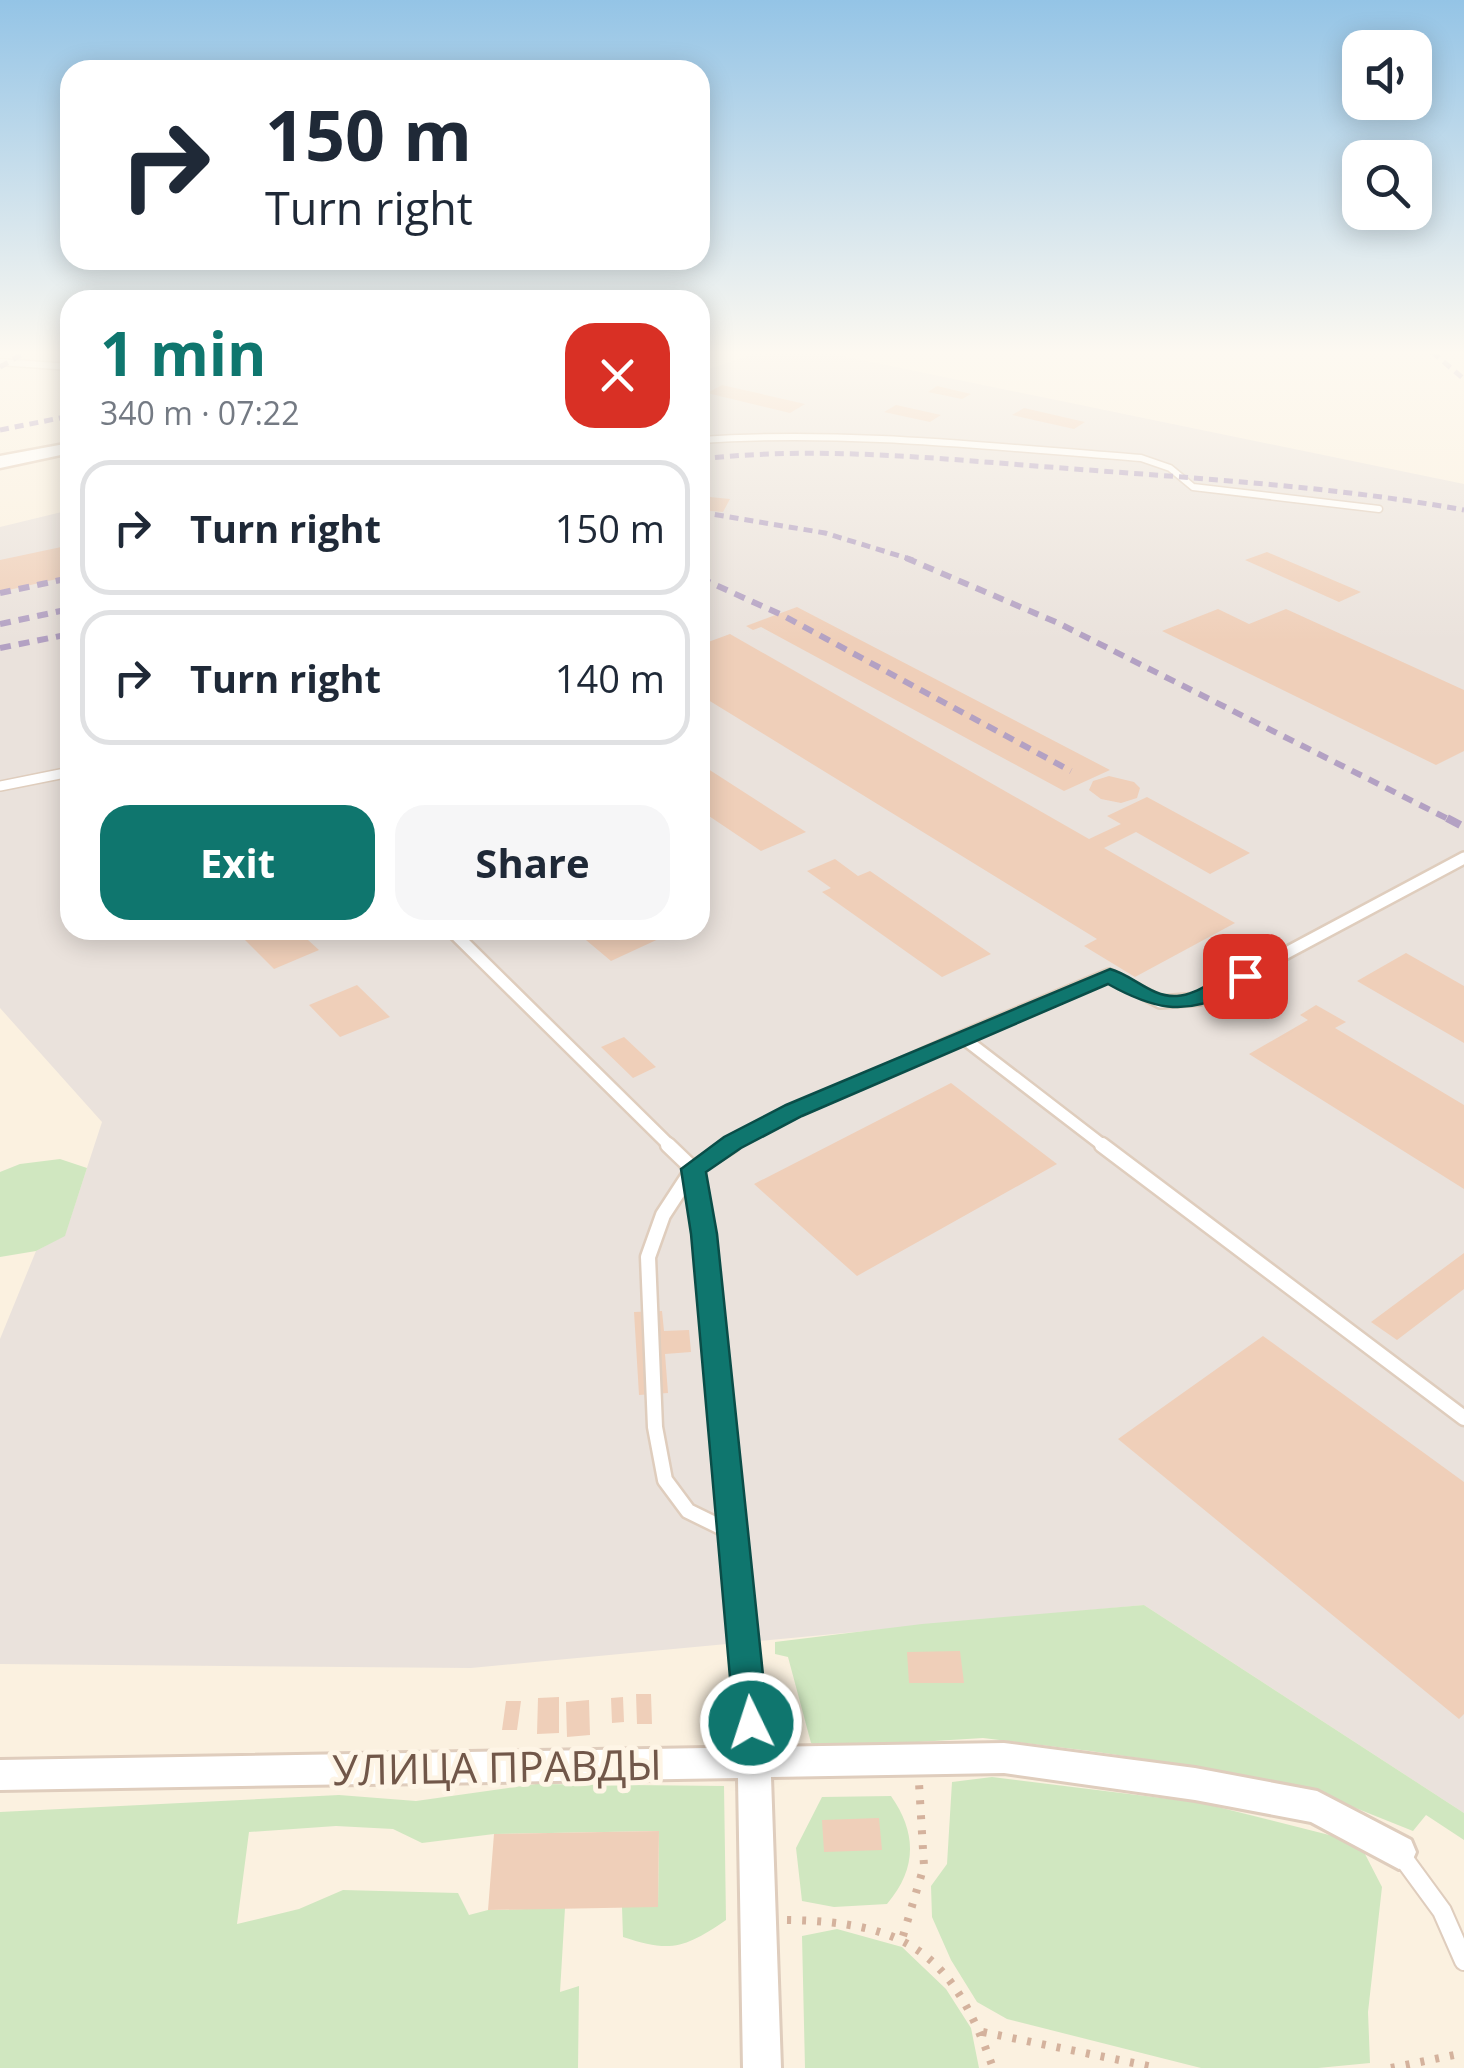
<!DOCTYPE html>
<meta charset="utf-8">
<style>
body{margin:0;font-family:"Open Sans",sans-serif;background:#f6f6f7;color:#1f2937;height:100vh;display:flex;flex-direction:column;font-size:38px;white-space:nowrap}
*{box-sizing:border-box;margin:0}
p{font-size:32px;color:#747a83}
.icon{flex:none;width:55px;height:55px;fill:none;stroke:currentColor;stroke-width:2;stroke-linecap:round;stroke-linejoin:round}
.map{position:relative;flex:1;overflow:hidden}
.panel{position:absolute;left:60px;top:290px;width:650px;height:650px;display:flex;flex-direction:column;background:#fff;border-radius:30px;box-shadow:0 5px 25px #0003}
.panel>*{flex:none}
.banner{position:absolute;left:60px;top:60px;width:650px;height:210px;border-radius:30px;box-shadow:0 5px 25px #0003;background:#fff;color:#1f2937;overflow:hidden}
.controls{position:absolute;left:1342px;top:30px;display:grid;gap:20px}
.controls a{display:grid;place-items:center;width:90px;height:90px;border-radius:20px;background:#fff;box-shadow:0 5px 25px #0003;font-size:50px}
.pin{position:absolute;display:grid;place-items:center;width:85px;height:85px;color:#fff;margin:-42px;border-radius:20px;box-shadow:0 5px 15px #0006}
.me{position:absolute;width:110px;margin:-55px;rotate:356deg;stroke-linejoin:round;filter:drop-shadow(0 0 8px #0008)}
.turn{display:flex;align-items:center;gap:35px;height:210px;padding:0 40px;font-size:45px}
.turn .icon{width:130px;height:130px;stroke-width:2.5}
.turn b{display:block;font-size:70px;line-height:85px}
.round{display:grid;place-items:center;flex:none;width:105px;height:105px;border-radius:30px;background:#f6f6f7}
.head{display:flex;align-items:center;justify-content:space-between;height:170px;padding:0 40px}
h1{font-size:60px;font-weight:700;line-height:75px;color:#0f766e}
.action{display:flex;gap:20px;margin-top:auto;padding:20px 40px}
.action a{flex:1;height:115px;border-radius:30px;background:#0f766e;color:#fff;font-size:40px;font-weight:700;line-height:115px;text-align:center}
.action a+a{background:#f6f6f7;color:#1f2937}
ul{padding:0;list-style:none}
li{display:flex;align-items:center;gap:30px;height:135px;margin:0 20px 15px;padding:0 20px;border:5px solid #e0e1e3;border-radius:30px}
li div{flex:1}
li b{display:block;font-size:38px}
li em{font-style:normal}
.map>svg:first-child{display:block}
.industrial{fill:#eae2dc}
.green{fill:#d0e7c0}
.building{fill:#efcfb9}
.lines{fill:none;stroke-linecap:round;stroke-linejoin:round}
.lane-far4-casing{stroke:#dfcdbd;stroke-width:9}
.lane-far3-casing{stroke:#dfcdbd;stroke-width:12}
.lane-far2-casing{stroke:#dfcdbd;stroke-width:16}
.lane-far1-casing{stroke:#dfcdbd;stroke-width:19}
.lane-casing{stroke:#dfcdbd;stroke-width:22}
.street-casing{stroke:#dfcdbd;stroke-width:6}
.secondary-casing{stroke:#e3cebb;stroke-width:5}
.path{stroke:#d4b29d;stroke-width:8;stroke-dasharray:4 11;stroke-linecap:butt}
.lane-far4{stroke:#fff;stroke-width:6}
.lane-far3{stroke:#fff;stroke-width:9}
.lane-far2{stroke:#fff;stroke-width:11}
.lane-far1{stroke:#fff;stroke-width:14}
.lane{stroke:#fff;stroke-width:18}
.street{fill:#fff;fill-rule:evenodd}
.secondary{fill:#fff;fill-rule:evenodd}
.rail-far2{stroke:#b3a1c3;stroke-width:5;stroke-dasharray:9 6;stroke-linecap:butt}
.rail-far1{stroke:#b3a1c3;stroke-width:6;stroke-dasharray:11 8;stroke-linecap:butt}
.rail{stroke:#b3a1c3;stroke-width:8;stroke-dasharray:15 10;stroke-linecap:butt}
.route{fill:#0f766e;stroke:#0a4d48;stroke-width:2.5}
.labels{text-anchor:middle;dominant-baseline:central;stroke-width:10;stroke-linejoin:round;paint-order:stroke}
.near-street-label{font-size:42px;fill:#715749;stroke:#fef5e6}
</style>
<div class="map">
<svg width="1464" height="2068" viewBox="0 0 1464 2068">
<rect width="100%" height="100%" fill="#fbf1e0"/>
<path class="industrial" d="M759,352H823L1464,484V1813L1144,1605L471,1668L0,1664V1339L36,1251L65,1235L102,1122L0,1008V527L70,510V930H700V372Z"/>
<path class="green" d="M60,1159L87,1168L65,1236L36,1251L0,1257V1172L20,1164Z
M1144,1605L1464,1813V1840L1426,1815L1413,1831L1328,1797L1193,1766L1090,1751L983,1738L821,1748L811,1743L788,1657L775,1654V1642L922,1624Z
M992,1777L1202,1803L1345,1839L1365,1854L1382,1887L1368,2012L1370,2063L1318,2068H1201L1007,2019L977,2002L951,1960L932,1917L931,1886L947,1864L952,1782Z
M536,1784L724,1786L726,1920C685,1948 671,1953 623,1937L622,1907L658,1906L659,1831L494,1834L422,1843L393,1829L336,1826L249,1832L237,1924L299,1909L343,1890L458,1893L469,1915L488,1910L565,1908L560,1992L579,1986L578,2068H0V1812L339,1795L416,1801Z
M891,1796C917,1833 917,1869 887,1904L834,1907L802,1901L796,1848L822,1797Z
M837,1929L902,1947L946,1989L971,2028L979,2068H805L802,1936Z"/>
<path class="building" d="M722,385L805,404L790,413L707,393Z
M937,386L971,394L962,399L928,392Z
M896,405L941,415L930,422L884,412Z
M1024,408L1085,422L1074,429L1012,415Z
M700,496L730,499L723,512L700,510Z
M66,546L70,550V576L0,592V560Z
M1267,552L1361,592L1339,602L1245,560Z
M797,607L1110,770L1064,791L761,627L753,630L746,626Z
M1218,609L1249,624L1286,609L1464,690V751L1436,765L1162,631Z
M730,634L1089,839L1121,824L1107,816L1147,797L1250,853L1210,874L1136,832L1104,848L1235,923L1135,977L1084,946L1097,939L700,695V645Z
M705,767L806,832L761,851L700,810V769Z
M1109,776L1134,782L1140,788L1137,798L1121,803L1101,799L1089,790L1093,781Z
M835,859L858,876L870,871L991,954L942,977L822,892L831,888L807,871Z
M235,930H297L319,950L274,969Z
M574,930H678L611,961Z
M1406,953L1464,986V1043L1357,981Z
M357,985L390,1017L340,1037L309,1005Z
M1316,1005L1346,1022L1335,1028L1464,1105V1189L1249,1054L1308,1020L1300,1015Z
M624,1037L656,1067L633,1078L601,1047Z
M951,1083L1057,1164L857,1276L754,1184Z
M1464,1253V1289L1397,1340L1371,1322Z
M662,1311L664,1331L689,1330L691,1352L665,1354L668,1393L639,1395L634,1312Z
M1263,1336L1464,1482V1714L1459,1719L1118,1439Z
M960,1651L964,1683H909L907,1652Z
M636,1694H651L652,1724H637Z
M559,1697V1733L537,1734L538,1698Z
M623,1697L624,1722L612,1723L611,1698Z
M589,1700L590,1735L567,1737L566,1702Z
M506,1701H521L517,1730H502Z
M879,1818L882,1850L824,1852L822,1820Z
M659,1831L658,1907L488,1910L494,1834Z"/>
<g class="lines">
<defs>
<path id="lane-far4" d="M0,362L70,367
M700,440C848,430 994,447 1141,458L1170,468L1193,487L1379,509"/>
<path id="lane-far3" d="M0,786L70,772"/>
<path id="lane-far2" d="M451,930L671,1147
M962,1037L1109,975L1160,1002L1200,999L1464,858
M728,1147L762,1126L962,1037L1105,1147"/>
<path id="lane-far1" d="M668,1145L693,1169L663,1215L648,1257L655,1427L665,1480L688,1511L735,1534
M732,1145L693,1169L737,1556
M1102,1145L1464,1418"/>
<path id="lane" d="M737,1554L754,1761
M1401,1855L1442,1911L1464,1961"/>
<path id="street" d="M1004,1743L1195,1768L1317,1791L1411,1840L1416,1852L1411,1864L1399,1869L1311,1822L1195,1800L1004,1773L771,1777L781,2068H743L738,1778L0,1790V1760Z"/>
<path id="secondary" d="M70,443V453L0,468V456Z"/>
</defs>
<use href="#lane-far4" class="lane-far4-casing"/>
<use href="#lane-far3" class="lane-far3-casing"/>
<use href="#lane-far2" class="lane-far2-casing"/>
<use href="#lane-far1" class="lane-far1-casing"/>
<use href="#lane" class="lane-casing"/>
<use href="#street" class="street-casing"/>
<use href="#secondary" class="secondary-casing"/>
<path class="path" d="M787,1920C908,1922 953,1954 993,2068
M903,1936L924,1866L919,1783
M983,2032L1158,2068
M1391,2068L1464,2053"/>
<use href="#lane-far4" class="lane-far4"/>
<use href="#lane-far3" class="lane-far3"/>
<use href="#lane-far2" class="lane-far2"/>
<use href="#lane-far1" class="lane-far1"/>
<use href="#lane" class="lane"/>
<use href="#street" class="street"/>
<use href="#secondary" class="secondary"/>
<path class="rail-far2" d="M1432,352L1464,379
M0,367L26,352
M0,430L70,416
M700,459C817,446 932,458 1049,467C1188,478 1326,485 1464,510
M700,512L825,533L913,560"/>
<path class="rail-far1" d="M906,558L1058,623L1452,821
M700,578L782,615L1071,771
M0,593L70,578
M0,624L70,609
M0,648L70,634"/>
<path class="rail" d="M1447,818L1464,827"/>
</g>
<linearGradient id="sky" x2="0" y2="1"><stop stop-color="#94c4e6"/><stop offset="0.55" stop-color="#fdf9f1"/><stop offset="1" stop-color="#fdf9f1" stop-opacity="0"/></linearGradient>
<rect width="1464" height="641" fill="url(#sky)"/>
<path class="route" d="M1110,969C1133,975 1152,998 1177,996C1203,995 1227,965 1253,971L1256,976C1249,984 1239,988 1229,993C1184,1017 1151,1008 1108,984L802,1116L741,1148L706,1172L717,1234L768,1723L763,1733L751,1738L739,1733L734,1723L691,1234L681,1169L724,1137L786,1105Z"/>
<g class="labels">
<g class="near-street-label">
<text transform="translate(497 1766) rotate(-1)">УЛИЦА ПРАВДЫ</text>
</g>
</g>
</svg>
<div class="controls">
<a><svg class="icon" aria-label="sound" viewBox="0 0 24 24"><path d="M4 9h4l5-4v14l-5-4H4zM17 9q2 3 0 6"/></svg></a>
<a><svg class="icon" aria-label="search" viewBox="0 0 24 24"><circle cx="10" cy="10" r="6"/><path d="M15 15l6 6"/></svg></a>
</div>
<div class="pin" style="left:1245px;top:976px;background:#d93025"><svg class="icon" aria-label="arrive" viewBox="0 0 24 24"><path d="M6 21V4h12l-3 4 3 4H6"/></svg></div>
<svg class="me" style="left:751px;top:1723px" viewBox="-20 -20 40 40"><circle r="17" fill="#0f766e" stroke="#fff" stroke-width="3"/><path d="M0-11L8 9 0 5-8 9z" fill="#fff"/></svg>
<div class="banner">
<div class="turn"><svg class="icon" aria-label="right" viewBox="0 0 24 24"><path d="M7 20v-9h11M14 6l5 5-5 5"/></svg><div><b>150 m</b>Turn right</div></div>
</div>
<section class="panel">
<div class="head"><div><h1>1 min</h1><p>340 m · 07:22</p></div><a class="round" style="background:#d93025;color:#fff"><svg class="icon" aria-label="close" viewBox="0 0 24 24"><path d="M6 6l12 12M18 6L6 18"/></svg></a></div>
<ul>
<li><svg class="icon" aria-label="right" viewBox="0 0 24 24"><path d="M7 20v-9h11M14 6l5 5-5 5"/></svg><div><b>Turn right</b></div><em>150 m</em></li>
<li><svg class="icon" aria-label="right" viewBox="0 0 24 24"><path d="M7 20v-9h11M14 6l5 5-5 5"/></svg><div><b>Turn right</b></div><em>140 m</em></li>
</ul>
<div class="action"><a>Exit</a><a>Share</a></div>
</section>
</div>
